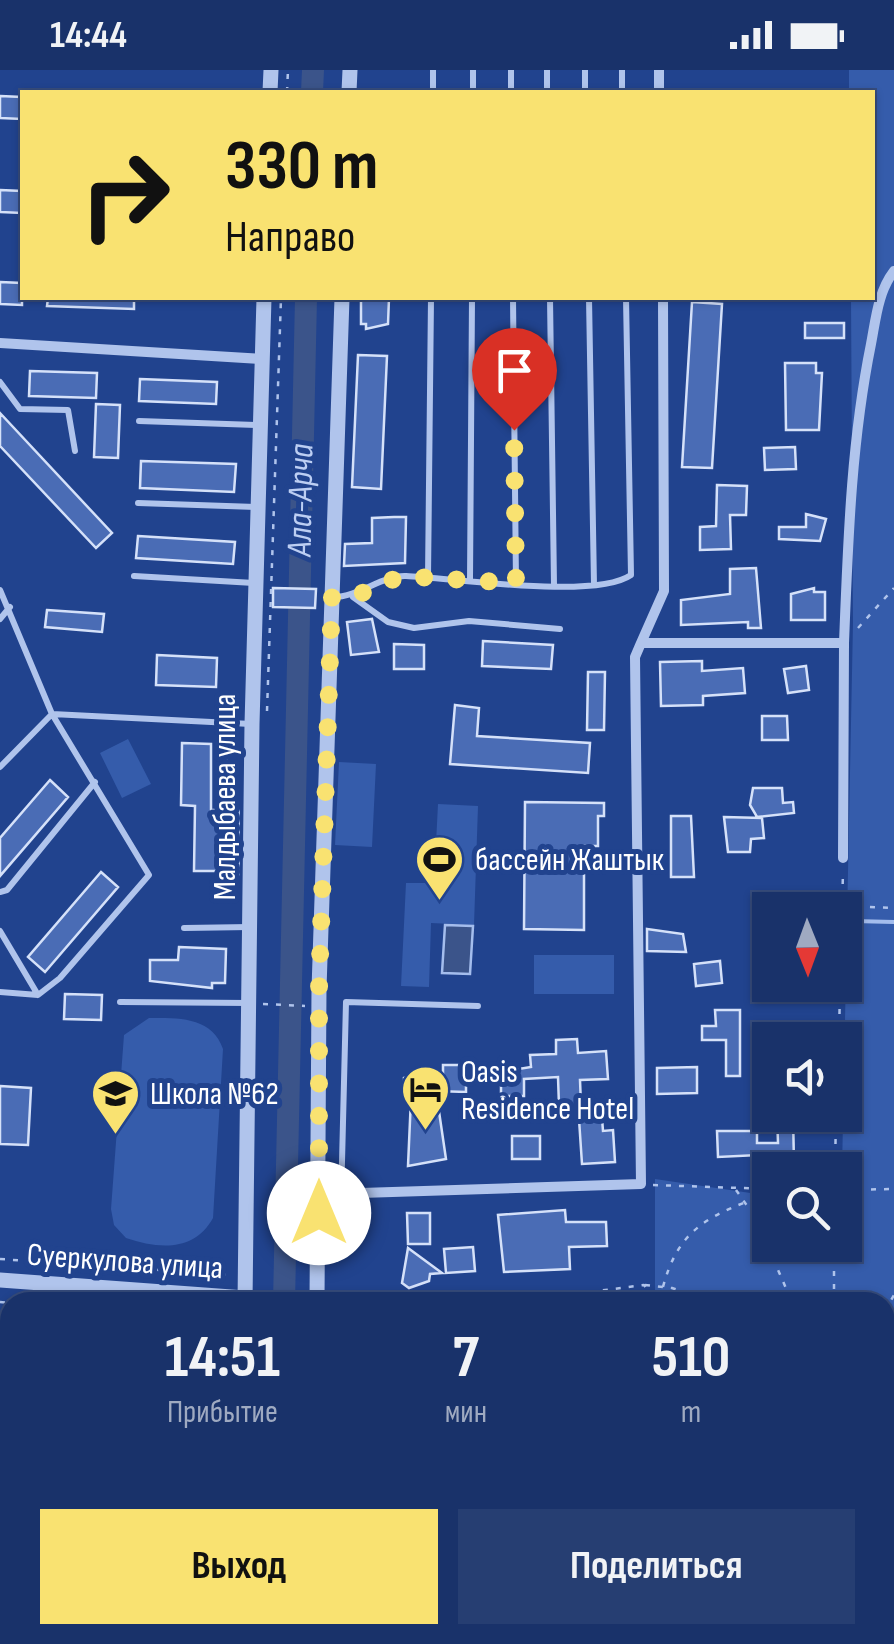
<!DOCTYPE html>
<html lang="ru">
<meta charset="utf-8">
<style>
body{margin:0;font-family:"Sofia Sans Condensed",sans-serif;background:#263e72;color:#f1f3f6;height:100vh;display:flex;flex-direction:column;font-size:38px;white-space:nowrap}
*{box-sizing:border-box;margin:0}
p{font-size:32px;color:#9faac1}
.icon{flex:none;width:55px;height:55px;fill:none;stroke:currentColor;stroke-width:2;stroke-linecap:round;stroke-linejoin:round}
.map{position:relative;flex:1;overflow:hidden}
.sheet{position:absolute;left:0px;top:1222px;width:895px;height:352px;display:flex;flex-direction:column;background:#19326a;border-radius:30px 30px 0 0;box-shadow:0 2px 8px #0004,0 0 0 2px #374d7e}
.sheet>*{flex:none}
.top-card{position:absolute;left:20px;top:20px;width:855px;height:210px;border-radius:0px;box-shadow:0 2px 8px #0004,0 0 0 2px #374d7e;background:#f9e271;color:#111;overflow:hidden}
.needle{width:65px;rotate:179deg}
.buttons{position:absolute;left:752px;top:822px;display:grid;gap:20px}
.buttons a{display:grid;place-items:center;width:110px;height:110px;border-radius:0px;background:#19326a;box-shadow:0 2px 8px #0004,0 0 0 2px #374d7e;font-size:50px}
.pin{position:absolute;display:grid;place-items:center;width:85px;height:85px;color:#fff;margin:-102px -42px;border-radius:50% 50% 50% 0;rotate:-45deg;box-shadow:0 0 10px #0007}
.pin .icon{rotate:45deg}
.me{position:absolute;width:110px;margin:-55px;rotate:0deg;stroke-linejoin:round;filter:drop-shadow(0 0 8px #0008)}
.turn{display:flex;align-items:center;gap:35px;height:210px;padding:0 40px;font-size:45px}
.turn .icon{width:130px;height:130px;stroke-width:2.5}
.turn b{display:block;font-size:70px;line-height:85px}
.eta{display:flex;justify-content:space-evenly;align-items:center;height:170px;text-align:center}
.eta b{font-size:60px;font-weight:700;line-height:70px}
.cta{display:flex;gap:20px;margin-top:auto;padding:20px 40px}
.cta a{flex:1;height:115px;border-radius:0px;background:#f9e271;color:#111;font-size:40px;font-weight:700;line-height:115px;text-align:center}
.cta a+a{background:#263e72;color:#f1f3f6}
.status{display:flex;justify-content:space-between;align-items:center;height:70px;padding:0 50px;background:#19326a;direction:ltr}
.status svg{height:28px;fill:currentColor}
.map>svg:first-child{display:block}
.green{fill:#355cab}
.water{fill:#3b548a;stroke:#a4bded;stroke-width:2.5}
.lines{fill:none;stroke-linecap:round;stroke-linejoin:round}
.stream{stroke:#a4bded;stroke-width:4}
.river{stroke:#3b548a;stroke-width:22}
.building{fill:#4a6cb5;stroke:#d5e1f9;stroke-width:2.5}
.path{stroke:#b0c4ec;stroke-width:2.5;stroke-dasharray:5 8;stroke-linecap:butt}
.service{stroke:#b0c4ec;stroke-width:6}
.minor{stroke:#b0c4ec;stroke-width:10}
.tertiary{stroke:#b0c4ec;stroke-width:15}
.route{stroke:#f9e271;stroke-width:18;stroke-dasharray:0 32.4}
.labels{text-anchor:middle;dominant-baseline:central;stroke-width:10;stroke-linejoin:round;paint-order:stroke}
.street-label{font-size:32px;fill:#fff;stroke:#21438e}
.poi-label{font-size:32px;fill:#fff;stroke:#21438e;text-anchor:start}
.water-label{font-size:35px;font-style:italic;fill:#bccef3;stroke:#21438e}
</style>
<div class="status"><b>14:44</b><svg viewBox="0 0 49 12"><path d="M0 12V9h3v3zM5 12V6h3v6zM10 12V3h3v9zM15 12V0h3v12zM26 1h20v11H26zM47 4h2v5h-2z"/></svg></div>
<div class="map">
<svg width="894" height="1574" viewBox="0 0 894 1574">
<rect width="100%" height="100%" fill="#21438e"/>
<path class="green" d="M849,0H894V1574H657V1565H885V1232H655V1109L770,1126V1175H845L842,1100L853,553L851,228H872V22H849Z
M128,669L151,714L122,728L100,683Z
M339,692L376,694L372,777L335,775Z
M438,734L478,736L474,855L431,853L429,917L401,916L406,813H434Z
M534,885H614V924H534Z
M149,948C180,948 212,947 223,979L213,1148C194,1182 159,1179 126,1168L114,1155L111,1139L124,965Z"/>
<path class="water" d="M445,855L473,856L470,904L442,903Z"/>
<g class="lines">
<path class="stream" d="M853,851L894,852"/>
<path class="river" d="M312,22L313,0
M284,1232L306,228
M274,1565L275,1574"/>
</g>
<path class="building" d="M0,26L22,27V49L0,48Z
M0,120L22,121V143L0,142Z
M0,212L22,213V235L0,234Z
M48,228H134V239L47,236Z
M361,228H389L388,254L366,259V254H361Z
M692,232L722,234L712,398L682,397Z
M805,253H844V268H805Z
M358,285L387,286L381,419L352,417Z
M785,293H816V303H822L819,360H786Z
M30,301L97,303L96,328L29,326Z
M140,309L217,312L216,334L139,331Z
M96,334L120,335L118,388L94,387Z
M0,343L112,463L96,478L0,376Z
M795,377L796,399L765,400L764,378Z
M141,391L236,394L234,422L140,418Z
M717,415L747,416L746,445H730L731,479L700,480V457L716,456Z
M806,444L826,449L820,471L779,469V457H806Z
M394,447H406L405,493L344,496L345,474L372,473V448Z
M138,466L235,472L233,494L136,488Z
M756,498L761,558H748V552L681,555V530L730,524V499Z
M273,518L316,519L315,538L273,537Z
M814,518V522H825V550H791V524Z
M47,540L104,544L102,562L45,557Z
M372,549L379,582L351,585L347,552Z
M483,571L553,575L551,599L482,596Z
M394,574L424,575V599H394Z
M157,585L217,588L216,617L156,615Z
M702,591V601L743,598L745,623L703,626V635L661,636L660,592Z
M806,596L809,620L788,623L784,599Z
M588,602H605L604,660H587Z
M455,635L479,638L477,666L590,673L588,703L450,694Z
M762,646H787L788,670H762Z
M182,673L211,674V740H224L223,801H194L195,736L181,735Z
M50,710L68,727L0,806V768Z
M753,718H782L783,733L793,732L794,743L757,747L750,735Z
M525,732L604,733V746H598V776H584V860L524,859Z
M671,746H691L694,807H671Z
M724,747L762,748L764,768L751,769L750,782H728Z
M101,802L118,817L45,902L28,887Z
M647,859L683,864L686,882L647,881Z
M179,877L226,879L225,913H212V918L150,911V890H178Z
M720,891L722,913L696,916L694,894Z
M65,924L102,925L101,950L64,949Z
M715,940H740V1006H726V970H702V956H716Z
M577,969L578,983L606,981L608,1009L580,1010L581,1035L559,1036L558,1007L524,1009V1026H501V1002L531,997L530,985L556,984V970Z
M443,995H466V1022L436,1021L446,1089L408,1096L411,1028H405L404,1008L430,1000L443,1009Z
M697,997V1023L657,1024V998Z
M0,1016L31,1018L28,1075L0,1074Z
M777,1045H793L794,1094L779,1093V1084L718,1087L717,1061H757V1073H778Z
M602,1048L603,1061L613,1060L615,1092L582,1094L579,1049Z
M512,1066H540V1089H512Z
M565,1140L566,1152H606L607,1176L569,1177L570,1199L504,1202L498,1145Z
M407,1143H430V1174H408Z
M473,1177L475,1201L446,1203L444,1179Z
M408,1178L442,1203L430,1204L429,1211L409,1218L402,1213Z"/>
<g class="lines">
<path class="path" d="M287,22L288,0
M858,558L894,518
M267,641L281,228
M844,836L894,838
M842,840L843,802
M263,934L305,936
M839,970L840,915
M835,1100L836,1045
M653,1115L770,1119
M736,1120L755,1147L792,1232
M845,1120L894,1119
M834,1175V1232
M0,1189L233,1205
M645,1215L672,1218L713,1232
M663,1217C676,1168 699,1150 746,1132
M590,1222L644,1215L656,1232
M0,1232L10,1233
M885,1241L894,1225
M885,1305H894
M885,1381L894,1384
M885,1436L894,1455
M682,1565L683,1574
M93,1574L104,1565
M194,1574L206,1567L226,1566
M789,1574V1565
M826,1574L827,1565"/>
<path class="service" d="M511,0V22
M547,0V22
M585,0V22
M622,0V22
M433,22V0
M473,22V0
M513,228L516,513
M550,228L554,515
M589,228L594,515
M0,312L20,339L68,340L75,381
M139,351L258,355
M138,433L256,437
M134,506L254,513
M428,508L431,228
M470,511L472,228
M0,520L52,644L251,654
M333,527C359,527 382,505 406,506C454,508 595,530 631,505L626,228
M353,527L388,552L414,558L469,551L560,559
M0,549L10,537
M0,697L52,644L149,805L60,908L38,925
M237,804V741L225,727V682L250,685
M0,822L7,820L95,712
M184,858L250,857
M0,861L38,925L0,922
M120,932L249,933
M341,1132L346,932L478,936
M41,1232L43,1214
M0,1513L10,1514
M0,1534L10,1517
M58,1565L66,1574
M579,1565V1569"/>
<path class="minor" d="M659,0V22
M663,228L664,521L641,573H844L843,788
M0,273L262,289
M844,573C848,472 851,373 871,274C876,248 878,222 894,201
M319,1143L361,1123L641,1114L635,587L641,573"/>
<path class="tertiary" d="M270,22L271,0
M349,22L350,0
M0,1210L245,1228
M245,1232L252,654L264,228
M317,1232L319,919L342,228
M242,1565V1574
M315,1565L316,1574"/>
</g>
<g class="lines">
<path class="route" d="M319,1143V919L332,527H353L401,506L516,513L514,360"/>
</g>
<defs>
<symbol id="stadium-pin" viewBox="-11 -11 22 30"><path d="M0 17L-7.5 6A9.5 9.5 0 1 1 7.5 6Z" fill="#f9e271" stroke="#21438e"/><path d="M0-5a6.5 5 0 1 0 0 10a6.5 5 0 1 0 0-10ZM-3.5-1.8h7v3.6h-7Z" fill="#111"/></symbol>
<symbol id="hotel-pin" viewBox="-11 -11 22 30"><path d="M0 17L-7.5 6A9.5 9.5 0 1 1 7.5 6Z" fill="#f9e271" stroke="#21438e"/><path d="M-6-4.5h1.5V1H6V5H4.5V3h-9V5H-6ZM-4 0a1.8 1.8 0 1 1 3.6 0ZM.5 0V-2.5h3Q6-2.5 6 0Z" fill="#111"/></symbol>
<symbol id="school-pin" viewBox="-11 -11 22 30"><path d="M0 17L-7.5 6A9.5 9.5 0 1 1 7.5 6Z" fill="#f9e271" stroke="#21438e"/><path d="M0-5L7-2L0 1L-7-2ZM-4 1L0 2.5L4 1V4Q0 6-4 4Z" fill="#111"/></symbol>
</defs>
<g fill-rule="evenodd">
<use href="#stadium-pin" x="412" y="762" width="55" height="75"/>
<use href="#hotel-pin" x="398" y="992" width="55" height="75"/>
<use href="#school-pin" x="88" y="996" width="55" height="75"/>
</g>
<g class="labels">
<g class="street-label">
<text transform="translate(225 727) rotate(-90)">Малдыбаева улица</text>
<text transform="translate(125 1192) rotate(4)">Суеркулова улица</text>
</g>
<g class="poi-label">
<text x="475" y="790">бассейн Жаштык</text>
<text x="461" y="1002">Oasis<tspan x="461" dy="37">Residence Hotel</tspan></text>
<text x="150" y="1024">Школа №62</text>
</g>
<g class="water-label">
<text transform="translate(301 430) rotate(-89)">Ала-Арча</text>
</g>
</g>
</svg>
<div class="buttons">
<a><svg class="needle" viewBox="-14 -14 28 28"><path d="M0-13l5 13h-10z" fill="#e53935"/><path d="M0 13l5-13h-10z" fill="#9faac1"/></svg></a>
<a><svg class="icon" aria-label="sound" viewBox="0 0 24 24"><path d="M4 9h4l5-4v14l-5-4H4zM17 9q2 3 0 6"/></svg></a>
<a><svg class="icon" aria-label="search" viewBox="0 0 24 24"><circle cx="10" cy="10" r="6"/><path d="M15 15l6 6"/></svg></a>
</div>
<div class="pin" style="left:514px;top:360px;background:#d93025"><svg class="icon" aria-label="arrive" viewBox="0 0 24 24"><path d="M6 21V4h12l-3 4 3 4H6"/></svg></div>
<svg class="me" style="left:319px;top:1143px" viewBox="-20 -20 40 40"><circle r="19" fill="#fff"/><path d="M0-13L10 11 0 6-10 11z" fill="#f9e271"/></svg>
<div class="top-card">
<div class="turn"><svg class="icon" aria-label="right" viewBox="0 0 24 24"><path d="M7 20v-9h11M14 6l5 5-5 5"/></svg><div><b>330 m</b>Направо</div></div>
</div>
<section class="sheet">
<div class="eta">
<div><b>14:51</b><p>Прибытие</p></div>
<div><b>7</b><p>мин</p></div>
<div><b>510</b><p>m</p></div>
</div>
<div class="cta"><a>Выход</a><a>Поделиться</a></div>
</section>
</div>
